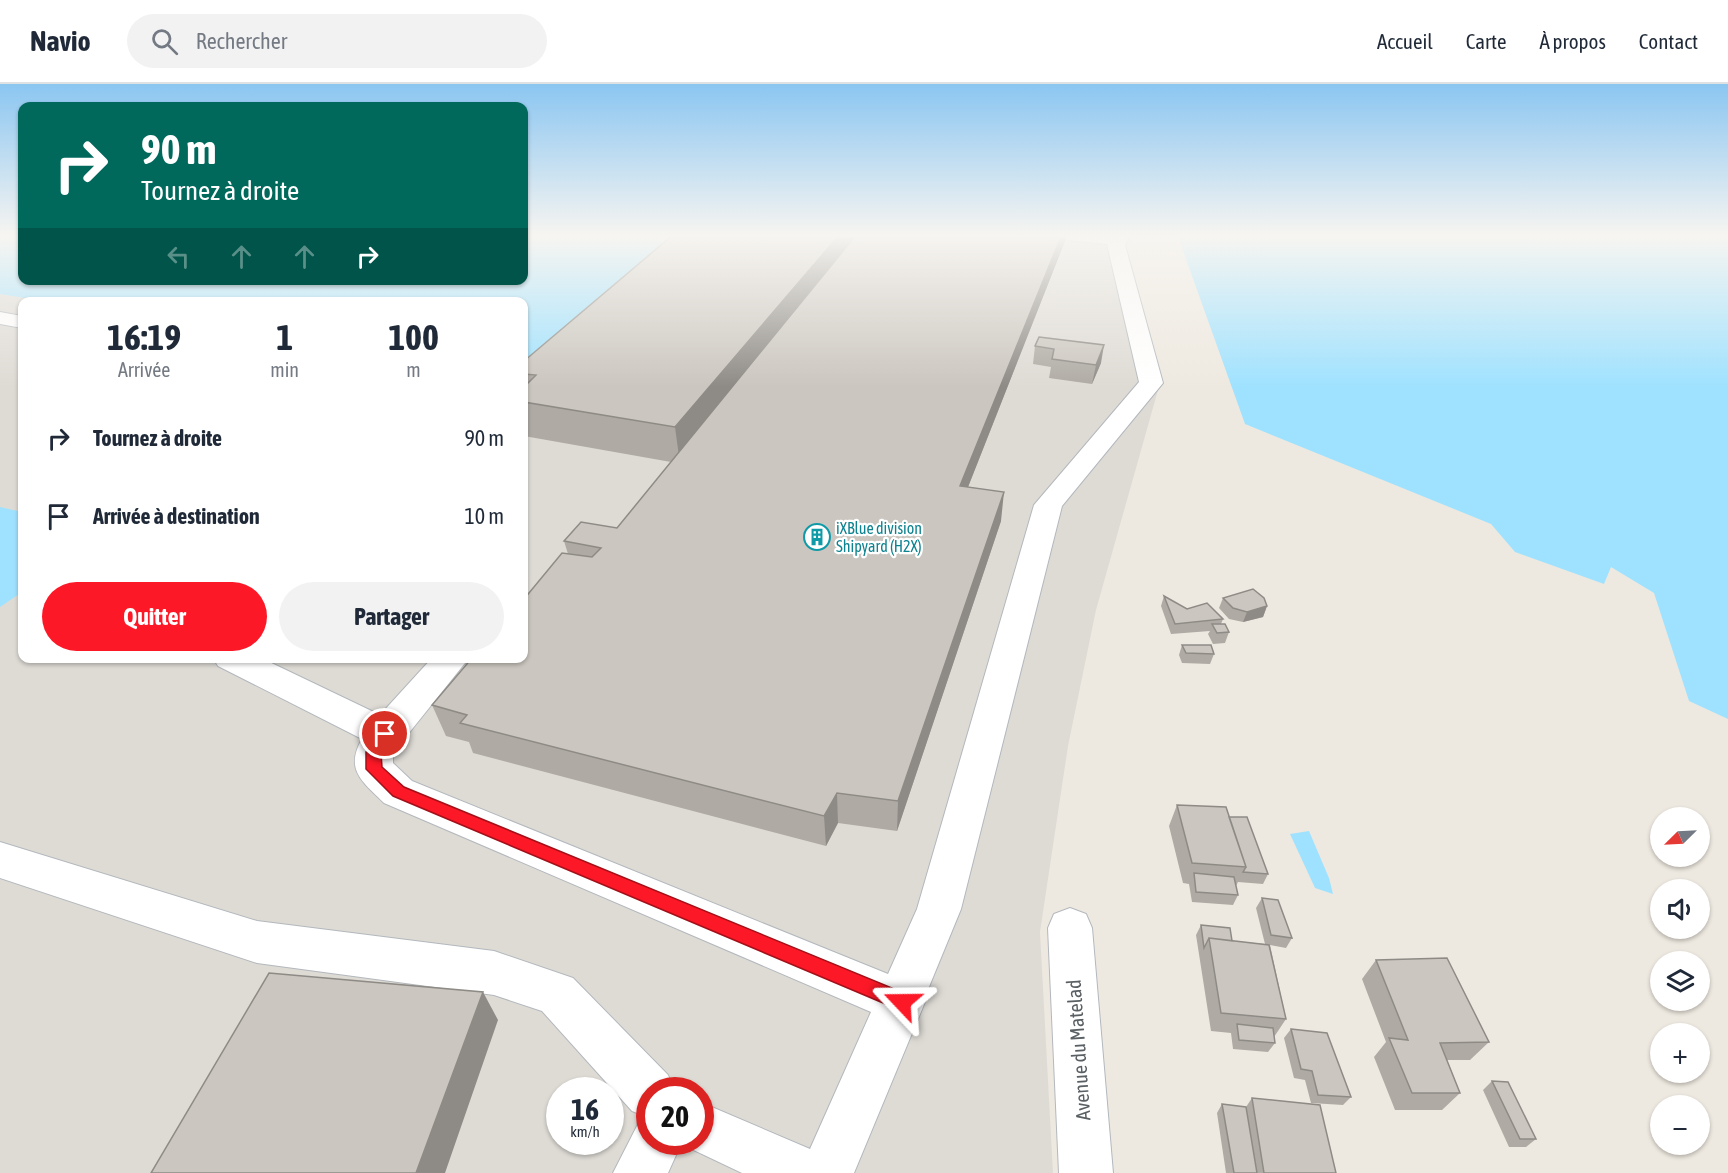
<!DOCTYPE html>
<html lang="fr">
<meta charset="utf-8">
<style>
body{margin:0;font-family:"Asap Condensed",sans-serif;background:#f2f2f3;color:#1f2937;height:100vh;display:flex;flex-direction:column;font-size:22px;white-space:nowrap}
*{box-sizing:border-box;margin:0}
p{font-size:20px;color:#747a83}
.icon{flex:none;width:33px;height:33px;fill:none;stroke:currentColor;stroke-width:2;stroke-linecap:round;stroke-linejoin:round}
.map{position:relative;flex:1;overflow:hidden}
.sheet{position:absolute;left:18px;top:213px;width:510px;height:366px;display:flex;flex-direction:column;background:#fff;border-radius:12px;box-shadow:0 2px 4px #0004}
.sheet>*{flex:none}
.guide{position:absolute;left:18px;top:18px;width:510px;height:183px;border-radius:12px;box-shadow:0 2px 4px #0004;background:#00695c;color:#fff;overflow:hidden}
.needle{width:39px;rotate:246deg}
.buttons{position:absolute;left:1650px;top:723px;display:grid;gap:12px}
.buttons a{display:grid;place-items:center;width:60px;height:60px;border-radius:50%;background:#fff;box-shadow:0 2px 4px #0004;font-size:30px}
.speed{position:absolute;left:546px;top:993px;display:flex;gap:12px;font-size:30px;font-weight:700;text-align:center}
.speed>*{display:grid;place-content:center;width:78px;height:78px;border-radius:50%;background:#fff;box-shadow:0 2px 4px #0004;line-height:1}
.speed small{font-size:15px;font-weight:400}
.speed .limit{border:9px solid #d22;background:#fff;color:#111}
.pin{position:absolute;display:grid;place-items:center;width:51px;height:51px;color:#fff;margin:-26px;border:3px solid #fff;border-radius:50%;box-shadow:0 2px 6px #0007}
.me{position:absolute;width:66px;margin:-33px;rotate:293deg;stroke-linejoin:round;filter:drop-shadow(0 0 4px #0008)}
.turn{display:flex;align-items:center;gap:21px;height:126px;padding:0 24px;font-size:27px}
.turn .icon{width:78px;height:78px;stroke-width:2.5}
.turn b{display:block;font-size:42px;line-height:51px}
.lanes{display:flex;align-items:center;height:57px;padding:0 24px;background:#0003;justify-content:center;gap:30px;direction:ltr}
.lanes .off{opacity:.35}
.eta{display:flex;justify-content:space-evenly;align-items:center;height:102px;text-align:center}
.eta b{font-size:36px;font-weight:700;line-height:42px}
.button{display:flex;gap:12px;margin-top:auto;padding:12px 24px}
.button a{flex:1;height:69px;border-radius:36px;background:#fc1826;color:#fff;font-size:24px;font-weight:700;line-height:69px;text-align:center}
.button a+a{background:#f2f2f3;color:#1f2937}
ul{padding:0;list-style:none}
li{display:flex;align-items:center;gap:18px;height:78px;padding:0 24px}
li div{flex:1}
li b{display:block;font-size:22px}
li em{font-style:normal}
header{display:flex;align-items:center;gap:36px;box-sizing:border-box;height:84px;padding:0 30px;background:#fff;border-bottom:2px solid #e0e1e3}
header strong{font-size:28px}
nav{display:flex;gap:33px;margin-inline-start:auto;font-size:21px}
.search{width:420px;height:54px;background:#f2f2f3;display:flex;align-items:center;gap:15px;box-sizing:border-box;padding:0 21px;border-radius:33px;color:#747a83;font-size:22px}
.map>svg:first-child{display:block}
.industrial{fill:#dedbd5;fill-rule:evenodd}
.water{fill:#9fe2ff}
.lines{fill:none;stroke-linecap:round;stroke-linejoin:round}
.minor-casing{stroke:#b3b8bd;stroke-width:2}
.minor{fill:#fff;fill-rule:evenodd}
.wall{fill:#afaaa4}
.shaded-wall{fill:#8e8b86}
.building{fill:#cbc6bf;stroke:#8e8b86;stroke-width:1.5}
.route{fill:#fc1826;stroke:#a41019;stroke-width:1.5}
.labels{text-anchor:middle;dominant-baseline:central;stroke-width:4.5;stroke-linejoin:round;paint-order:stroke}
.culture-label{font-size:16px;fill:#0d838f;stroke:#fff;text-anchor:start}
.near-street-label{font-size:20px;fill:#595f63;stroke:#fff}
</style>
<header>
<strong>Navio</strong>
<div class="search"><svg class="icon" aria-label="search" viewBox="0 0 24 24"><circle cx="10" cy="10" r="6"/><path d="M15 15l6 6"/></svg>Rechercher</div>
<nav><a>Accueil</a><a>Carte</a><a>À propos</a><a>Contact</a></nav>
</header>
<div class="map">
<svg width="1728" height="1089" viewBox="0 0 1728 1089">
<rect width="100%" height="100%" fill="#eee9e0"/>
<path class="industrial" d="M998,150H1131L1127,165L1160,299L1096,526L1068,662L1040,848L1053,1089H0V195L165,217L22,218V574H524V238ZM560,1006H610V1058H560ZM650,1006H700V1058H650Z"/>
<path class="water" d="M0,150H22V196H524V150H659L663,165L535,272L524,276V218H49L0,210Z
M1177,150H1728V635L1689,617L1654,509L1611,483L1604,500L1515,468L1491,440L1245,340Z
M0,423L22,428V508L0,523Z
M1309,747L1329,794L1333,810L1315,804L1290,750Z"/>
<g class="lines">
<defs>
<path id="minor" d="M1059,150H1130L1125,161L1163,299L1062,422L961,825L924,915L925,918L854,1089H742L681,1060L668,1089H613L638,1040L650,1035V1058H700V1018L810,1065L871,928L384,719C363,698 344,686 362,655L218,582L213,574H261L380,631L432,574H469L393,669V679L412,697L888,890L917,825L1034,421L1139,298L1107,160L1068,156Z
M0,228L22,232V244L0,240Z
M0,758L257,837L494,867L573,894L668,991L674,1006H650V1034L632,1027L542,927L494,911L257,879L0,794Z
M1070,824L1086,830L1092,844L1113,1089H1059L1048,844L1054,830Z"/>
</defs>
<use href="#minor" class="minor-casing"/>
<use href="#minor" class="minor"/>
</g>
<path class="wall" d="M1065,157L968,403L1001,437L897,747L838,739L826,762L473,669L469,658L446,652L432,621L568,470L564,457L617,444L671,378L524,352V277Z
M1039,253L1101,279L1092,300L1049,294L1051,283L1033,280L1035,262Z
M1164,512L1187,525L1223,535L1221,540L1229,548L1225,559L1213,560L1208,550L1210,547L1171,550L1161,522Z
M1223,514L1267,522L1263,533L1243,538L1229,535L1219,524Z
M1182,561L1214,570L1210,580L1182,579L1179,571Z
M1177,721L1229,733L1268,790L1263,800L1238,798L1236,802L1238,811L1233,821L1192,818L1189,800L1183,799L1169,742Z
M1262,814L1292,854L1286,864L1270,861L1286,935L1274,953L1275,959L1268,968L1233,965L1231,949L1211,947L1196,851L1201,841L1232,857L1265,860L1256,824Z
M1376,876L1489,958L1470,976H1447L1460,1009L1442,1026H1395L1374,973L1386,958L1362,895Z
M1291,945L1351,1013L1343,1021L1311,1019L1305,996L1294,994L1284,954Z
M1492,997L1536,1055L1526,1063H1509L1483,1006Z
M1252,1014L1336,1089H1226L1217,1029L1222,1020L1246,1023Z"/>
<path class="shaded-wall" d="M840,150H858L680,380L675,343Z
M1062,150H1066L1065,157L957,431L960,402Z
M1104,261L1101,279L1092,300L1096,281Z
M1004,408L1001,437L897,747L898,717Z
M1267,522L1263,533L1243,538L1247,528Z
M837,709L838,739L826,762L824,732Z
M483,908L498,936L445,1089H416Z"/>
<path class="building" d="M674,150H840L675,343L524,318V303L536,291L524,290V277Z
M857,150H1062L960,402L1004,408L898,717L837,709L824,732L460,639L467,631L432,621L472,574H524V515L562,469L592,473L601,464L564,457L581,438L617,444Z
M1039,253L1104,261L1096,281L1052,275L1054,265L1035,262Z
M1253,505L1264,514L1267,522L1247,528L1233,524L1223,514Z
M1164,512L1187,525L1207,519L1223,535L1175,540Z
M1212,540H1225L1229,548L1217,549Z
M1182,561H1211L1214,570L1186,569Z
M1177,721L1226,723L1246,783L1192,779Z
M1229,733H1247L1268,790L1243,788L1246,783Z
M1194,789L1234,793L1238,811L1196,808Z
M1262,814L1278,816L1292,854L1271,851Z
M1201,841L1230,844L1232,857L1209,854L1204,864Z
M1209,854L1269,861L1286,935L1221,929Z
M1447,874L1489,958L1440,959L1460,1009H1412L1389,954L1408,956L1376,876Z
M269,889L483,908L416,1089H151Z
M1237,940L1273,944L1275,959L1239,956Z
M1291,945L1327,949L1351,1013L1318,1011L1312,987L1301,985Z
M1492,997L1508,998L1536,1055H1520Z
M1252,1014L1320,1021L1336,1089H1264Z
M1222,1020L1246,1023L1257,1089H1234Z"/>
<linearGradient id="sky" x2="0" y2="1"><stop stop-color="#8bc6f1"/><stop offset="0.5" stop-color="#f7f5f1"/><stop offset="1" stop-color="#f7f5f1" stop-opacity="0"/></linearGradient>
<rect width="1728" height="303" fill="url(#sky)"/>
<path class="route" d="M385,644L393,650L381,669L382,683L404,703L909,911L912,918L909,924L902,927L895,924L393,712L366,685V668L379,646Z"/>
<defs>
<symbol id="building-ring" viewBox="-11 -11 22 22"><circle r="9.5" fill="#fff" stroke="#0f9aa8" stroke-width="1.5"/><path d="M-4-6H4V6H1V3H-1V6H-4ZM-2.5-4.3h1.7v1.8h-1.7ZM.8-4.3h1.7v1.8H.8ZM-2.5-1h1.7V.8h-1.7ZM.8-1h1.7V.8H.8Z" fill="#0f9aa8"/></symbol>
</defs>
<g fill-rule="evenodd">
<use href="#building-ring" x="802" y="438" width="30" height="30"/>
</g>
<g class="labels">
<g class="culture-label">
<text x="836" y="444">iXBlue division<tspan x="836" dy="18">Shipyard (H2X)</tspan></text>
</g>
<g class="near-street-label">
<text transform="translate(1078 966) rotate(-94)">Avenue du Matelad</text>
</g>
</g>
</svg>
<div class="buttons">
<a><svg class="needle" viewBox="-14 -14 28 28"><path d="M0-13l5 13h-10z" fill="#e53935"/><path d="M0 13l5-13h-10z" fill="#747a83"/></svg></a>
<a><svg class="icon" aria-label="sound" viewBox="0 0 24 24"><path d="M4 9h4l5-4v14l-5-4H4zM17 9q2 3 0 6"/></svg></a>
<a><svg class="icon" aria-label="layers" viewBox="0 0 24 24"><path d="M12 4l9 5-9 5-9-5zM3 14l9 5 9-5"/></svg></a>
<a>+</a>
<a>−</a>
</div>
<div class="speed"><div>16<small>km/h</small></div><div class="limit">20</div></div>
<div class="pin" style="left:385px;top:650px;background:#d93025"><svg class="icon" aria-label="arrive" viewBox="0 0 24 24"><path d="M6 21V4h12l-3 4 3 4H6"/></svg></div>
<svg class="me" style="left:902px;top:918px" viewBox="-20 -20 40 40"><path d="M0-17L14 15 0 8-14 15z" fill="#fc1826" stroke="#fff" stroke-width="4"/></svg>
<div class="guide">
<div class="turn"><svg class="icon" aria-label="right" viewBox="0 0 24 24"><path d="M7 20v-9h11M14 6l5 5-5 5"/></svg><div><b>90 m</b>Tournez à droite</div></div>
<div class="lanes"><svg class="icon off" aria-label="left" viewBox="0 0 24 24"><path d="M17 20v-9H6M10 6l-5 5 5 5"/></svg><svg class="icon off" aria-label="ahead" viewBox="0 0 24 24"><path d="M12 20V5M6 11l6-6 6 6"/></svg><svg class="icon off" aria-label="ahead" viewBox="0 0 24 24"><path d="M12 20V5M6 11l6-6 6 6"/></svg><svg class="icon" aria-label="right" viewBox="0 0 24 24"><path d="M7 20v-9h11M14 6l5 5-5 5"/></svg></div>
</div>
<section class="sheet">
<div class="eta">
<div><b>16:19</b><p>Arrivée</p></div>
<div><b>1</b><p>min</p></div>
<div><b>100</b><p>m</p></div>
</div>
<ul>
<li><svg class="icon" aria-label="right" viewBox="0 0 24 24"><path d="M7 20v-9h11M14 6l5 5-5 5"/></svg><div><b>Tournez à droite</b></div><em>90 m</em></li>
<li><svg class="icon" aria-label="arrive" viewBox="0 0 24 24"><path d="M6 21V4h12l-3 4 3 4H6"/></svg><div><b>Arrivée à destination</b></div><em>10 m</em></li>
</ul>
<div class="button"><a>Quitter</a><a>Partager</a></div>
</section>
</div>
